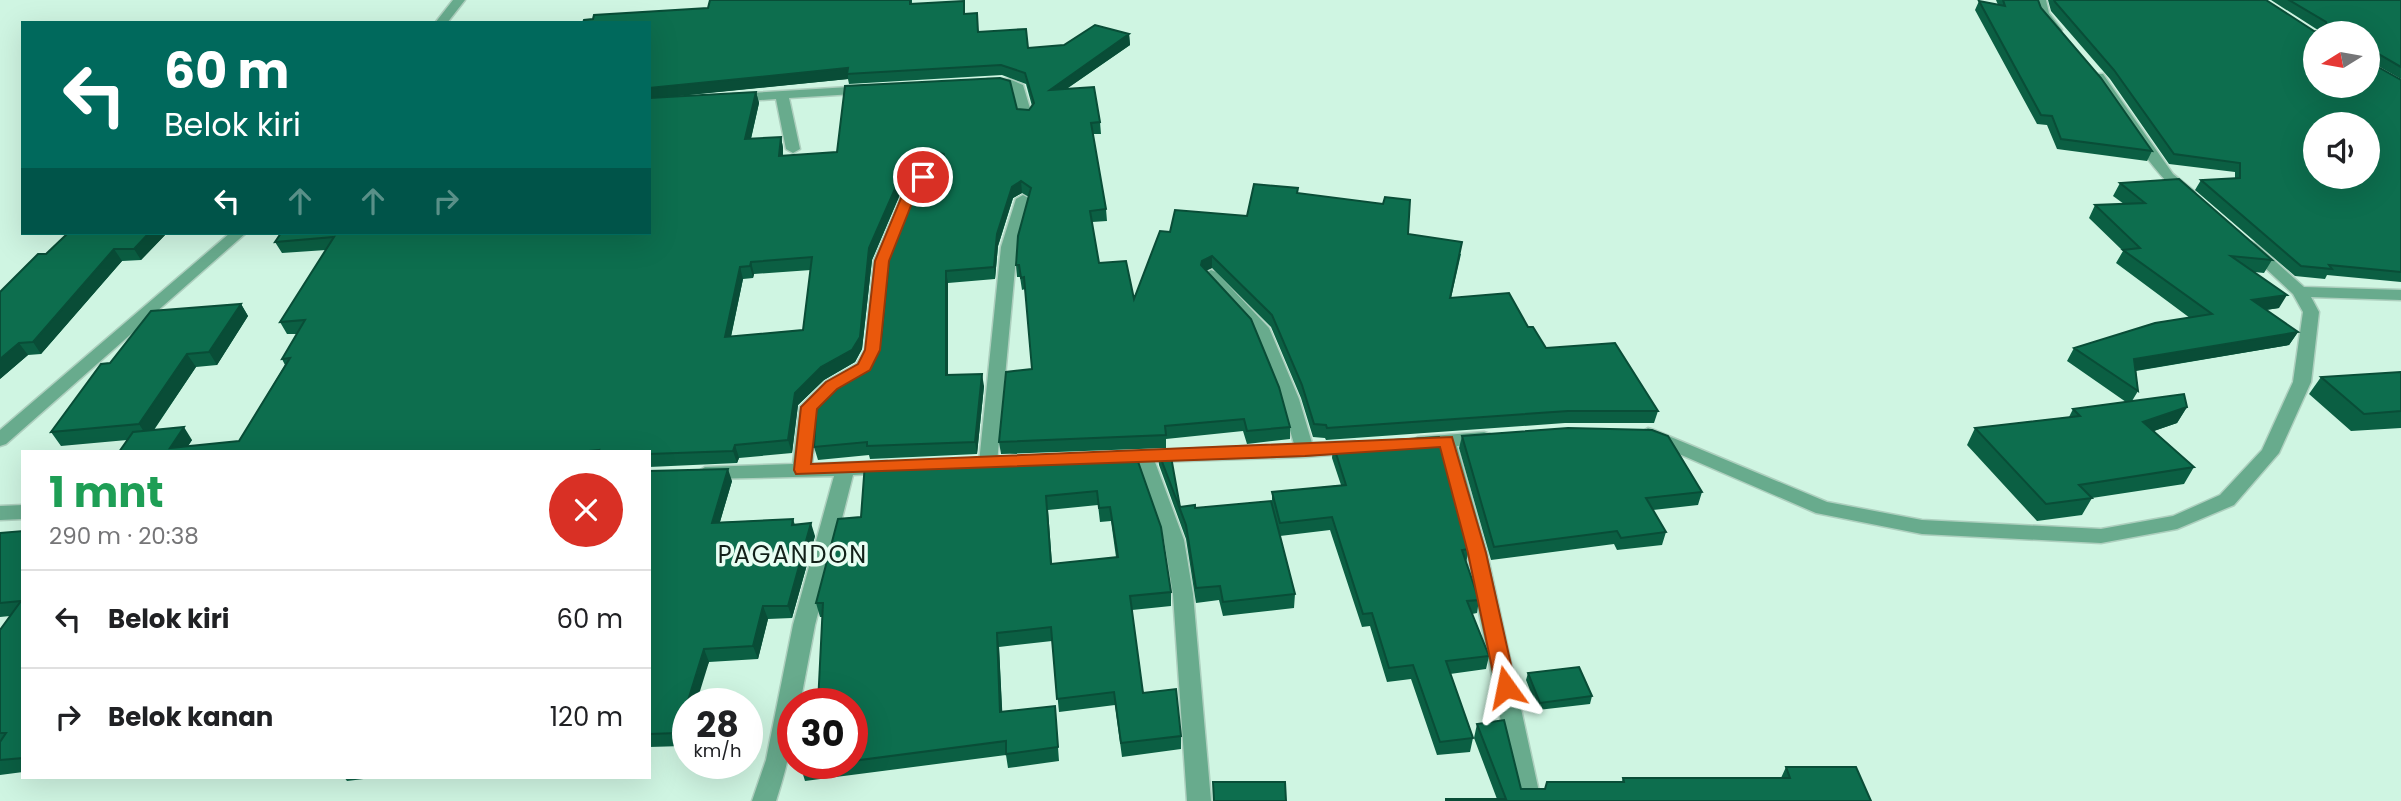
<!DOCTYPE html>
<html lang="id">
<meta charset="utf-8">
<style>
body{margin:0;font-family:Poppins,sans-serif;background:#f2f2f2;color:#202124;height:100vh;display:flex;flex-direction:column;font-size:26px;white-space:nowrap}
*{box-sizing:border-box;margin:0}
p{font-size:23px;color:#757577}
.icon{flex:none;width:38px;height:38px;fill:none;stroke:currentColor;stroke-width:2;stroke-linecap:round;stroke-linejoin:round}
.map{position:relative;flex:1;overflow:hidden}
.side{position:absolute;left:21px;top:450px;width:630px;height:329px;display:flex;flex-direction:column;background:#fff;border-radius:0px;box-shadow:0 7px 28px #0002}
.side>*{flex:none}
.guide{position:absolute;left:21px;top:21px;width:630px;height:214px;border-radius:0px;box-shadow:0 7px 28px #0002;background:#00695c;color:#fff;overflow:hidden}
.needle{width:46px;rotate:259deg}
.buttons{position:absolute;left:2303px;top:21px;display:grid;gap:14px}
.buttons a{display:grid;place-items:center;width:77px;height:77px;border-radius:50%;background:#fff;box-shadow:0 7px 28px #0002;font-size:35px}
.speed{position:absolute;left:672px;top:688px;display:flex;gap:14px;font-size:35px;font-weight:700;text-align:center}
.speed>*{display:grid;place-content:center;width:91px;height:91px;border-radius:50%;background:#fff;box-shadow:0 7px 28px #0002;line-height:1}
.speed small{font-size:18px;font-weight:400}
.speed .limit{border:10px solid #d22;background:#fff;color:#111}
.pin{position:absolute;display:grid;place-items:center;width:60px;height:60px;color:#fff;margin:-30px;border:4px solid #fff;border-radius:50%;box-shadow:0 2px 7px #0007}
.me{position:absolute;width:77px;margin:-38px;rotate:348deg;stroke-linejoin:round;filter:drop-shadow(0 0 5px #0008)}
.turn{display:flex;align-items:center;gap:24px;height:147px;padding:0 28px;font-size:32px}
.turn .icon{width:91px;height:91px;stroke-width:2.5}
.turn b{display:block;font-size:49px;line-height:60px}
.lanes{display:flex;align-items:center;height:66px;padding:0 28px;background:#0003;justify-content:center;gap:35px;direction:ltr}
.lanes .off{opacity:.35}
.round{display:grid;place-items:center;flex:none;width:74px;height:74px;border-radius:37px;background:#f2f2f2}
.head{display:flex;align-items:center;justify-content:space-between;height:119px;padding:0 28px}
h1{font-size:42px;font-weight:700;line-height:52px;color:#1e9e55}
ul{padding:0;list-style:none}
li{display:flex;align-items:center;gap:21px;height:98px;padding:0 28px;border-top:2px solid #e0e0e0}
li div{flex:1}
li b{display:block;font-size:26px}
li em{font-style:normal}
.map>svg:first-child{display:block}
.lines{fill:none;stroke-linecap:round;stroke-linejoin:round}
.street-casing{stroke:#adcfbe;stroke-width:3}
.street{fill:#68ab8d;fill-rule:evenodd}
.wall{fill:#0b5f43;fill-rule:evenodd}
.shaded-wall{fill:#094d37}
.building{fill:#0d6e4e;stroke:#094d37;stroke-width:2;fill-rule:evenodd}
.route{fill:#ea580c;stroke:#983908;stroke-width:2}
.labels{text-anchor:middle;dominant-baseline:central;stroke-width:7;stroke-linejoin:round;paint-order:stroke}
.quarter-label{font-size:24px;letter-spacing:2px;fill:#13211a;stroke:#e8fef3}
</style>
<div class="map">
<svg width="2401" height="801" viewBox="0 0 2401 801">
<rect width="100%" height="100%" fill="#cff5e2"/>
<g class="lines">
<defs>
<path id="street" d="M453,0H465L447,23H435Z
M2034,0H2046L2049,13L2062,30L2060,32H2052L2037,13Z
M2095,74H2103L2173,174L2195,192V198C2169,204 2108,100 2093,77Z
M988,79H1009L1023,85L1032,115L1030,118H1020L1018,115L1013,90L1007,87L984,86V80Z
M866,86L872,90L870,93L789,98L800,149L793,153L786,149L776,99L733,102L727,98L733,94Z
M937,164L944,168L919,188L890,261L881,350L872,367L837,390L818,409L812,464L887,461L896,467L887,473L853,475L815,625L800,704H793C793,743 788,763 776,801H752L766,760L793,625L834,476L705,479L696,473L705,467L793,464L800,407L825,382L857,364L865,350L874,261L906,186Z
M1023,195L1030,199L1017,247L997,463L988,469L979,463L1001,247L1016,199Z
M230,233H246L6,444L0,446V430Z
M2251,242L2256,244L2304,287L2401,290V300L2311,297L2319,312L2311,382L2279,453L2234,505L2177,529L2101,543L1922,534L1816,513L1642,438L1639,434L1648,428L1654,430L1827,502L1922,520L2101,529L2173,516L2220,495L2262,450L2293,382L2303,312L2293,294L2246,250L2243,247L2246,244Z
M1211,270L1216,272L1269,328L1299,399L1312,443L1355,441L1364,447L1355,453L1305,457L1155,462L1184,540L1193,594L1211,801H1187L1173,594L1164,540L1137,463L1114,464L1105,458L1114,452L1294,444L1281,399L1253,330L1206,278L1203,275Z
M1484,432L1490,434L1493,438L1490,442L1457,446L1487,553L1541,801H1517L1467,553L1439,447L1418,449L1409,443L1418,437Z
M23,505V519L0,520V506Z"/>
</defs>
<use href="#street" class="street-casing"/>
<use href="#street" class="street"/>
</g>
<path class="wall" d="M710,0H912V4L966,14L979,32L1028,48L1064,45L1129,34L1130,45L1068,88L1100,122L1101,134H1093L1106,209L1107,221L1092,222L1099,263L1134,299L1170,232L1247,216L1298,193L1461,254L1451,298L1528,327L1546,348L1658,411L1654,423H1565L1326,440L1325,438L1313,437L1301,398L1271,327L1212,268L1206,270L1290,427V439L1247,444L1243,431L1166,439V448L1001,454L999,442L1032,369L1025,289L1022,290L1020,277H1017L1016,265L1029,197L1022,193L1013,198L998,246L995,279L948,283V375L984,386L977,454L870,459L869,455L818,460L814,447L881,339L938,163L935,162L904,185L872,260L862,349L855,362L824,380L798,405L792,453L739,458L737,463L649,467V452H119L127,440L61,446L51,432L110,363L241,304L248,316L217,365L196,367L154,430L192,440L188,446L239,441L285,365L282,359L297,334H287L280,322L326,250L282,253L275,242L281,233H649V23L708,8ZM1002,75L1026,84L1032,106L1029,110L1017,109L837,152L783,156V148L781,137L751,139L759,103L756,92L657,98L848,79L849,84ZM811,270L803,330L731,337L743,279L753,278L754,274Z
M1996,0H2038L2041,8L2152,151L2147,161L2057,149L2047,125L2037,124L1975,10L1979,1L1998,5Z
M2048,0H2266L2314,31L2321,32L2271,0H2401V79L2371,62V63L2401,80V282L2327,275L2325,279L2295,276L2195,190L2201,180L2235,178V172L2169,164L2110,79L2051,11Z
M2120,183L2272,260L2264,273L2254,272L2279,308L2266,310L2298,332L2289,345L2136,371L2138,391L2132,401L2187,407L2177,423L2154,431L2194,467L2184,484L2092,498L2082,515L2037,521L1967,445L1975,428L2069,417L2073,409L2126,402L2067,361L2074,348L2190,318L2116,263L2123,251L2089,218L2095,205L2124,204L2113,196Z
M68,233H167L141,260L122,261L41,354L28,355L0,379L46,254Z
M2401,372V428L2351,431L2309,394L2321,377Z
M1462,436L1702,492L1698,505L1653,510L1666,532L1662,545L1617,550L1614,544L1491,560L1459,448Z
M1333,444L1469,549L1466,563L1479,600L1477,613L1472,614L1489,656L1486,669L1450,674L1473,738L1470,752L1437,755L1411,679L1387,682L1370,626L1362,627L1330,530L1280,536L1295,594L1294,608L1223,616L1219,600L1196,603L1186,539L1159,465L1158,451L1180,507L1195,508L1272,504V492L1341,485L1332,458Z
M1135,453L1171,592V606L1132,610L1143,693L1181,736V749L1122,757L1115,705L1059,712L1052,641L999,647L1002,712L1055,706L1059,761L1008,768L1006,755L805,781L801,768V763H852V704L822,617H820L816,603L861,517ZM1098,505L1100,522L1111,521L1116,557L1052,564L1048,510Z
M649,471L732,481L720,522L793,519L795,525L815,536L792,618L768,619L758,659L709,662L688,704V730L683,746L649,747Z
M23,531V772L0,775V630L10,616L0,617V533Z
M1528,673L1592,696L1590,704L1538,710L1526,680Z
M1477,724L1521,789H1545L1622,782L1623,778H1781L1786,767L1871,801H1445L1446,799H1497L1474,738Z
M344,777H380L347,781Z"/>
<path class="shaded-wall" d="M1129,34L1130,45L1050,100V90Z
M848,68V79L649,99V88Z
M756,92L759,103L748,151L745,139Z
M781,137L783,148L782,168L779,156Z
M934,151L935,162L904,185L872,260L862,349L855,362L824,380L798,405L792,453L788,440L795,393L821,367L869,248L902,173Z
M1021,181L1022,193L1013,198L998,246L995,279L994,267L997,234L1012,187Z
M149,233H167L141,260L134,249Z
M114,249L122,261L41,354L33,342Z
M1212,256V268L1202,273V261Z
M751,262L754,274L753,278L750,266Z
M740,267L743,279L728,350L725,337Z
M946,271L948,283V387L946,375Z
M2287,295L2279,308L2244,313L2252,300Z
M241,304L248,316L217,365L209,352Z
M2298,332L2289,345L2127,372L2134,359Z
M19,343L28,355L0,379V359Z
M187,354L196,367L148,438L139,424Z
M982,374L984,386L977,454L975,442Z
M2187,407L2177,423L2133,438L2143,422Z
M184,427L192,440L184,452L170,448Z
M735,445L739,458L737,463L733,451Z
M728,469L732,481L716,535L712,523Z
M811,523L815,536L792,618L788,606Z
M763,606L768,619L758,659L753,646Z
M997,633L999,647L1003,726L1000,712Z
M704,649L709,662L696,704H688V730L683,746L678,733Z"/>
<path class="building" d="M710,0H910V4L964,1V14L977,13L978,32L1026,29L1028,48L1064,45L1095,25L1129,34L1050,90L1094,87L1100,122L1091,123L1106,209L1090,211L1099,263L1126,261L1134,299L1160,231L1170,232L1175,210L1247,216L1254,184L1298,188L1297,193L1383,204L1385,197L1410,200L1408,234L1462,242L1450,298L1509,293L1528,327H1533L1546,348L1615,343L1658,411H1568L1327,428L1326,425L1314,424L1302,385L1272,315L1212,256L1202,261L1201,265L1251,319L1279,387L1290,427L1247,431L1244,419L1165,426L1166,435L999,442L1006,372L1032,369L1024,277L1021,278L1019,265H1016L1018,236L1031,188L1021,181L1012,187L997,234L994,267L946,271V375L982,374L975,442L867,446V442L814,447L817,398L836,380L871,357L881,339L890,250L919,178L944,159V154L934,151L902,173L869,248L860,337L852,350L821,367L795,393L788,440L735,445L733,451L649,454V452H598L599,450L579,452H119L133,432L184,427L170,448L239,441L290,358L282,359L305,320L280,322L334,237L275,242L281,233H649V98L756,92L745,139L781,137L779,156L837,152L845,86L1000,78L1010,81L1017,109L1029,110L1034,103L1025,73L1001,65L847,74L848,68L649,88V23H583L584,20L593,19L594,15L708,8ZM812,257L803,330L725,337L740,267L750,266L751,262Z
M2003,0H2038L2041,8L2101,78L2152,151L2061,139L2052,116L2041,115L1979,1L2005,6Z
M2054,0H2266L2314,31L2322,32L2327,26L2326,22L2289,0H2401V67L2375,52L2371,54V63L2401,80V272L2329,265L2332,269L2301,266L2201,180L2240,178V163L2174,154L2114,70L2055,2ZM2315,33H2368V86H2315ZM2315,124H2368V177H2315Z
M2179,179L2272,260L2231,256L2287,295L2252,300L2298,332L2134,359L2138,391L2074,348L2155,323L2212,314L2123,250L2140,248L2095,205L2145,203L2120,183Z
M68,233H149L134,249H114L33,342L19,343L0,359V292L38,254H46Z
M241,304L209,352L187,354L139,424L51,432L101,364L110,363L151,311Z
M2401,372V411L2364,414L2321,377Z
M2184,394L2187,407L2143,422L2194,467L2079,485L2092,498L2046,504L1975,428L2080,416L2073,409Z
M1568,428L1652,430L1668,436L1702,492L1646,498L1666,532L1621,538L1617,531L1494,547L1462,436Z
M1439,437L1469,549L1462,550L1479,600L1467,601L1489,656L1446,661L1473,738L1440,742L1413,665L1389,668L1372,613L1363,614L1332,517L1280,523L1272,492L1346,485L1333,444Z
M1158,451H1170L1180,507L1195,505V508L1271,501L1295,594L1223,602L1220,586L1196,588L1186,525Z
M1135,453L1161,527L1171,592L1130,596L1143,693L1176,689L1181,736L1121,743L1114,692L1057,699L1051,627L997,633L1000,712L1055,706L1058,747L1006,754V741L852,761V704H818L823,603H816L838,519L861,517L865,463ZM1097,491L1099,508L1110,507L1118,557L1051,564L1046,496Z
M728,469L712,523L793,519L792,525L811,523L788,606H763L753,646L704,649L678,733L649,734V471Z
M23,531V758L0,760V742L6,733H0V630L21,601L0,603V533Z
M1579,667L1592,696L1540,703L1528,673Z
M1504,720L1521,789H1545L1547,782H1624L1623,778H1790L1786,767H1856L1871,801H1446V799H1506L1477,724Z
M801,763H837L801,768Z
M1213,782H1285L1286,801H1214Z"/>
<path class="route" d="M919,174L929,177L918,188L889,261L880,350L870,370L837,389L817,409L811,464L1452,437L1486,553L1516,687L1513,692H1498L1496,687L1468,553L1440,447L1305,456L796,474L794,470L801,407L826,382L858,364L865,350L875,261L906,186Z"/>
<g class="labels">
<g class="quarter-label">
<text x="793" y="554">PAGANDON</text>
</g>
</g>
</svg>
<div class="buttons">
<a><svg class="needle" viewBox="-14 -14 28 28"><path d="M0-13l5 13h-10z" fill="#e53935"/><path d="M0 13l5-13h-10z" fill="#757577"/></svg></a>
<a><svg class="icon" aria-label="sound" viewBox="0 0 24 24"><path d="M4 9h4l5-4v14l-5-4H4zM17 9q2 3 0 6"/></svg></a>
</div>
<div class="speed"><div>28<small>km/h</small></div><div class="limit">30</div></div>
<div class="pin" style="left:923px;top:177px;background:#d93025"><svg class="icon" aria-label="arrive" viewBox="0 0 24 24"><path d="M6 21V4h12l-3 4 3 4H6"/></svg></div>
<svg class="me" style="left:1506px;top:687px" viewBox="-20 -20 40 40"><path d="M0-17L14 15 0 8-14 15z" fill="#ea580c" stroke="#fff" stroke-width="4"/></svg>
<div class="guide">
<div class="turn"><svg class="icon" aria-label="left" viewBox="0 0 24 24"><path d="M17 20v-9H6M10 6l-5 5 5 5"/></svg><div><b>60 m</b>Belok kiri</div></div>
<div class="lanes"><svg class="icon" aria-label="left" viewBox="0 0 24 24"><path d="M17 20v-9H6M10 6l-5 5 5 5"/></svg><svg class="icon off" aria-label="ahead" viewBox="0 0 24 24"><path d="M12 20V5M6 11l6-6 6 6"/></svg><svg class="icon off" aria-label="ahead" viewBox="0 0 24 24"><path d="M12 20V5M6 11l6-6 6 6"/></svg><svg class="icon off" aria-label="right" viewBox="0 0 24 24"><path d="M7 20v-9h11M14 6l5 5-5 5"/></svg></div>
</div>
<section class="side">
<div class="head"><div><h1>1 mnt</h1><p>290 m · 20:38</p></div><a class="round" style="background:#d93025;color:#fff"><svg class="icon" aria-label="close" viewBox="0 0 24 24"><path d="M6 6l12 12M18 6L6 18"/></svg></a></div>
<ul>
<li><svg class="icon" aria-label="left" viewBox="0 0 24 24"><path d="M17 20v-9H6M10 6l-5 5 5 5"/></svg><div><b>Belok kiri</b></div><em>60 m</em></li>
<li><svg class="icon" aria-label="right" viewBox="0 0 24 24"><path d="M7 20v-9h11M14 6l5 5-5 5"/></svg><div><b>Belok kanan</b></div><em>120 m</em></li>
</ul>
</section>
</div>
